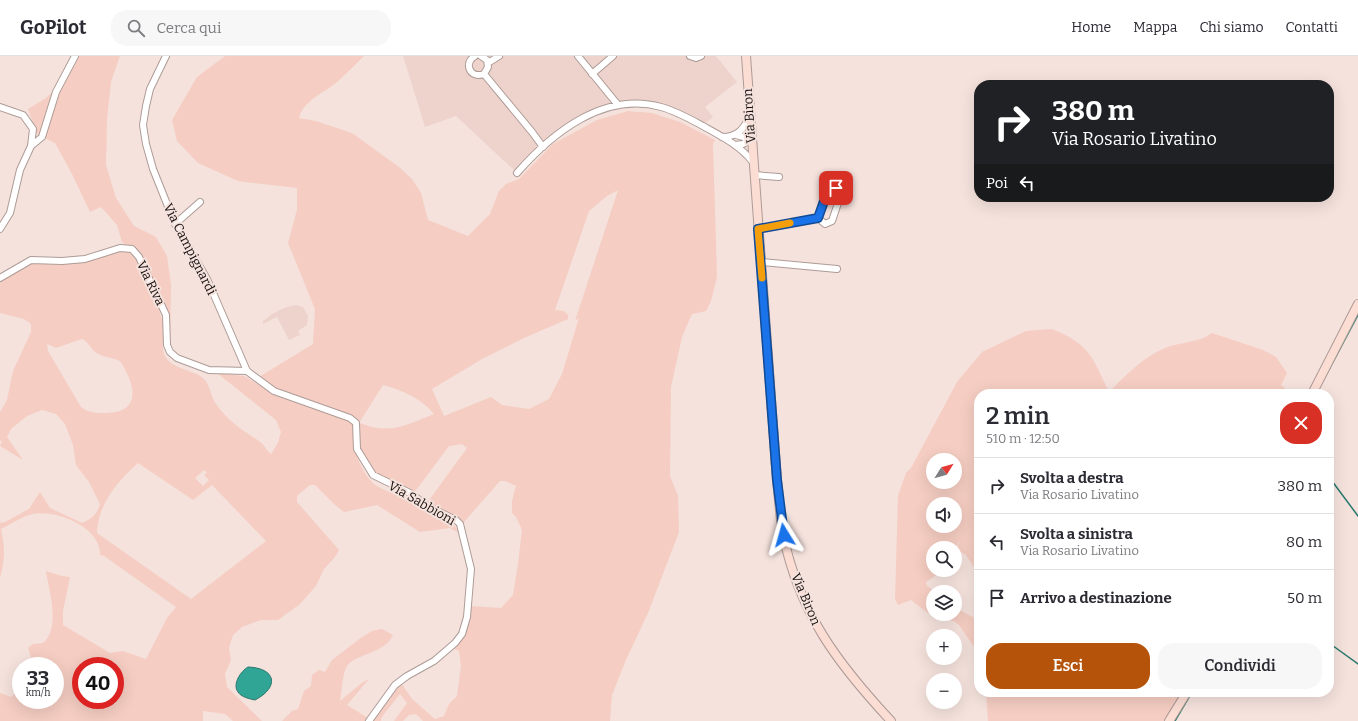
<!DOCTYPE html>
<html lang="it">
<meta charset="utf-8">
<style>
body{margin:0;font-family:Bitter,serif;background:#f7f7f7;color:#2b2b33;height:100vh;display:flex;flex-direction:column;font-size:15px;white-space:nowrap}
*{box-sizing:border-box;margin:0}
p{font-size:13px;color:#7c7c81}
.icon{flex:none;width:22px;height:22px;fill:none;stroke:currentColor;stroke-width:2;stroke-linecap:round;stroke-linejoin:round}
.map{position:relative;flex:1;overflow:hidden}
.sheet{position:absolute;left:974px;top:333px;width:360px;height:308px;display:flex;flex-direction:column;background:#fff;border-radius:16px;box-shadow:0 4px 16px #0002}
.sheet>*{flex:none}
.banner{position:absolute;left:974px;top:24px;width:360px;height:122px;border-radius:16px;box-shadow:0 4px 16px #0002;background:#202124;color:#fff;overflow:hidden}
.needle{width:26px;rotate:53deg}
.controls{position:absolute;left:926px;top:397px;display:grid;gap:8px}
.controls a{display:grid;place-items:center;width:36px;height:36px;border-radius:50%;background:#fff;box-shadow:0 4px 16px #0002;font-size:20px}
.speed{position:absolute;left:12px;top:601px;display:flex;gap:8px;font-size:20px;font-weight:700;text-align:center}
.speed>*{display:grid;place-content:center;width:52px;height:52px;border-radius:50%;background:#fff;box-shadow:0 4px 16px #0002;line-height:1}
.speed small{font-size:10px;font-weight:400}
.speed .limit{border:6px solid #d22;background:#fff;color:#111}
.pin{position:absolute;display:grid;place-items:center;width:34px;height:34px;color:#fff;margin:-17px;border-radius:8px;box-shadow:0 2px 6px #0006}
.me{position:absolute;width:44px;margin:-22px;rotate:352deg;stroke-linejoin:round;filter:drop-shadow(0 0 3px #0008)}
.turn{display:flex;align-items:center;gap:14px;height:84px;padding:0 12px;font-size:18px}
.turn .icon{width:52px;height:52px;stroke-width:2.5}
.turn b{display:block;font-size:28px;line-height:34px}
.then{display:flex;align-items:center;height:38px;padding:0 12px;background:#0003;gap:8px;font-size:15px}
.round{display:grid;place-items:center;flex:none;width:42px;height:42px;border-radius:16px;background:#f7f7f7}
.overview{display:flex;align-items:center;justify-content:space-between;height:68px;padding:0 12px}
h1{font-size:24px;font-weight:600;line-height:30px}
.cta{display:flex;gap:8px;margin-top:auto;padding:8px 12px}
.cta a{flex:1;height:46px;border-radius:16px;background:#b45309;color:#fff;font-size:16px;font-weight:600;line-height:46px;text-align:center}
.cta a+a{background:#f7f7f7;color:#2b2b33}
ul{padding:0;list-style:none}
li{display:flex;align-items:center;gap:12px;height:56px;padding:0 12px;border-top:1px solid #e1e1e2}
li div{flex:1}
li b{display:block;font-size:15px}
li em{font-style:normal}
header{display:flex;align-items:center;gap:24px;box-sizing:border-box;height:56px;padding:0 20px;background:#fff;border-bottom:1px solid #e1e1e2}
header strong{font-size:19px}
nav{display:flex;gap:22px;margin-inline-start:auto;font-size:14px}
.search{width:280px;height:36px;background:#f7f7f7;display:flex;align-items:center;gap:10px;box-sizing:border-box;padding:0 14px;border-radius:16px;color:#7c7c81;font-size:15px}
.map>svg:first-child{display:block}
.built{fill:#eed3cc}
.green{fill:#f5cdc2;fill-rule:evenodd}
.water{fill:#31a595;stroke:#29786c}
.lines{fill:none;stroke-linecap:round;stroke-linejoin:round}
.stream{stroke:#29786c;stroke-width:1.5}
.street-casing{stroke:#ad9b96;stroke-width:8}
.secondary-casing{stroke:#ad9b96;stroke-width:10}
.street{stroke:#fff;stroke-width:6}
.secondary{stroke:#fcddd4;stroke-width:8}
.route-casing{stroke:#114b97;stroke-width:10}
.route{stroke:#1a73e8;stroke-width:7}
.slow{stroke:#f59e0b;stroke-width:7}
.labels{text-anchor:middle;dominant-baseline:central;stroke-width:4;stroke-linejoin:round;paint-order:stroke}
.street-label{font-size:13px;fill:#150f0d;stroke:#f5e2dd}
</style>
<header>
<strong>GoPilot</strong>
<div class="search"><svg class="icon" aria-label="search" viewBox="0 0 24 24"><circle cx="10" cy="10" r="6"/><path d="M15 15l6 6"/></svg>Cerca qui</div>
<nav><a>Home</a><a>Mappa</a><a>Chi siamo</a><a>Contatti</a></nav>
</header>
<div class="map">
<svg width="1358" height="665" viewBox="0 0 1358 665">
<rect width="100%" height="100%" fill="#f5e2dd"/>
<path class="built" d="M403,0H716L737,26L705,51L713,61L704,68L683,60L636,48L597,56L557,77L517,117L456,60L425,71Z
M296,249L303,251L308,260L307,269L298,275L300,279L289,284L277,261L263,268V265L272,258L284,252Z"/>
<path class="green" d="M75,0H120L111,26L107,64L106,109L116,142L134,170L156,181L167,200L171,229L170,296L167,266L139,201L122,186L117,169L101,151L90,156L72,118L55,87L37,78L28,53L46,42L62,27Z
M225,0H364C355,9 346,18 337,26C324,37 303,45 299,62L316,65L352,77L399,111L412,123L421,137L428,164L468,180L490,158L499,135L506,128L519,123L553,88L597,64L628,55L652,57L680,66L715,84L713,88L717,221L711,245L706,255L692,258L682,281L671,331L670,420L678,440L679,476L648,557L625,606L612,639L610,665H423L416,658L409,659L403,665H394L407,647L400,638L381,662V665H371L389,639L401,627L412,643L435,663L444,660L449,648L457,640L461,610L459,595L453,592L471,550L501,552L513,539L518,508L522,474L516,461L512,457V445L516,430L505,425H500L464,466V469L453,459L427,447L467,392L462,388L449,390L414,437L374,418L360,392L359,367L273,334L259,321L313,288L315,253L288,187L297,154V132L238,125L198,107L177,85L172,64L197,21ZM618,134L575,265L579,262L562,318L549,343L529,353L502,349L491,341L444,360L432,333L482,303L524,282L568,263V259L564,255L555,254L589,155L607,140ZM383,329C402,334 421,342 434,358C416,365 398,375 378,372C372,372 365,368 359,367Z
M123,194C127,194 130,195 133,198C143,208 160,253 163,268C165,278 161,288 164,298C170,314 194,313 204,323C210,329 211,341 216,348C228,365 242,374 259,385C264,388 266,394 271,398L278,387L281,376L276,364L217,317L244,320L279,341L349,364C356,370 353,378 354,387C355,400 364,419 374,428C383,435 397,438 407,443C414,447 421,454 428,457C445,463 449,458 459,477L450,472L420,476L377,449L344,456L334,448L315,429H310L297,440V446L339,494L335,501L324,513L316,530L300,548L278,564H261L242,571L233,579L229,592L231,604L225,618L227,631L262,665H233L225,658L203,655V665H0V637L11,641L21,631V644H55V610H34L28,592L33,588L43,587C61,571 49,536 46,515L62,520L70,521L63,555V569L110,597L123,595L146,603L167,562L176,551L104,500L100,499C102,471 53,451 29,459C19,462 10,469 1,473C5,491 5,504 0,522V467L5,466L29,453L40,436L50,452L82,467C92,463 97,458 100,448L89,426L76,409L73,389L65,368L56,358L42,354L27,360L11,373L7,381L23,404L0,390L2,386L0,384V356L7,344L13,315L31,276V268L24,263L0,257V226L27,209L35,207L57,209L91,205ZM82,283C89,286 91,294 98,298C105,301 113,302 120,305C135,328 143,357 105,357C95,357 89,357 81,351L48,295L47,288L56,292ZM138,407L193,444L212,429L266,485L191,543L97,477C98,448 117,426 138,407ZM204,414L207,417L204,419L209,424L203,430L195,422ZM81,610H115V644H81Z
M1052,273C1091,289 1092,301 1109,336C1126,319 1142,302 1165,292C1180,286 1199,287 1212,277L1263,294L1276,301L1287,317L1281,329L1292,338H979V519L966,499L961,496L956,500L959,485L955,494V492H933V514H944L926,526L927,530L936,536H933V558H955V552L979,564V598L959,569L954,565L928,557L911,544L898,549L895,543L898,440L906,417L911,412L957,326L982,296L1026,275ZM933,404H955V426H933ZM933,448H955V470H933Z
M382,573L393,579C385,598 356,597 347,610C342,619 342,635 340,645L363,626L369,623L347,649L368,662L367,665H282L292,655L298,653L304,635L311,630L312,619L319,614L325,616L332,604L362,581L372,575Z
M986,636H1183L1166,665H988Z"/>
<path class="water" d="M248,611C276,612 280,631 255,644C250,643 241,641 238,636C232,628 241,615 248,611Z"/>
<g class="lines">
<path class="stream" d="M1324,323L1358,259
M1329,421L1358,460
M1329,587L1358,608
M1175,665L1192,636"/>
<defs>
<path id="street" d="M166,0L150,33L146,50L143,69L146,88L153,113L175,168L207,223L247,315L274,335L350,362L356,367L357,393L373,419L410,437L429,451L456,464L460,468L471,513L467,561L462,578L455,587L434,605L407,620L395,629L369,665
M475,0C463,7 470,23 484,18L488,11L487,4L481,0
M578,0L618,49
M690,0L696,2L701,0
M488,7L499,0
M484,18L532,76L543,91
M592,18L613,0
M0,51L23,59L33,73L31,90L20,114L10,157L0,173
M736,79L751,83
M722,81C738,81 744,73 750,59
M735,89L743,88L751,83
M31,90L42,81L56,36L75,0
M517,117C552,77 604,35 661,51C676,55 690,63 703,70C721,80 739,89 752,105
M754,119L779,121
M175,168L200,146
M758,173L818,162L825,168L832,165L841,138L836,131L828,134L818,162
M761,206L837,213
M0,222L31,204L62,205L85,203L120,192L132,193L139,201L166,259L167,289L170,296L177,302L209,314L247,315"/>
<path id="secondary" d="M746,0L777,424C779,442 780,461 783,478C799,557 838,608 891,665
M1312,338L1358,248
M1169,665L1187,636"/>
</defs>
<use href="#street" class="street-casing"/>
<use href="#secondary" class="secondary-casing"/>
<use href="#street" class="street"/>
<use href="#secondary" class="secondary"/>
</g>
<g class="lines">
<defs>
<path id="route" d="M784,479L777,424L758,173L818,162L828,134L836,132"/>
</defs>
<use href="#route" class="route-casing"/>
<use href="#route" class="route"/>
<path class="slow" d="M762,222L758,173L790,167"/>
</g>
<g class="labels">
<g class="street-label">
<text transform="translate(749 60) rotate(-94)">Via Biron</text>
<text transform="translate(190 193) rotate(63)">Via Campignardi</text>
<text transform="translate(151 227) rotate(64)">Via Riva</text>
<text transform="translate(422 447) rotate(30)">Via Sabbioni</text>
<text transform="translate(806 543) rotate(67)">Via Biron</text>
</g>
</g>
</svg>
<div class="controls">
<a><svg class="needle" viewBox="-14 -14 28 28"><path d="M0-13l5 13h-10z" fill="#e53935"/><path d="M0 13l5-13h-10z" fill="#7c7c81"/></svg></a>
<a><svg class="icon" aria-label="sound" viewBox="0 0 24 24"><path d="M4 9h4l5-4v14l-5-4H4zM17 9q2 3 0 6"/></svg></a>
<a><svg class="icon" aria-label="search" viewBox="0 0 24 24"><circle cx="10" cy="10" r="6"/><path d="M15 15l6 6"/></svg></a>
<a><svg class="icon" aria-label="layers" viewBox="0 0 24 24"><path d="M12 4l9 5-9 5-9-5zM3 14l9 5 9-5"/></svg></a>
<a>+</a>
<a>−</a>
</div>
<div class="speed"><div>33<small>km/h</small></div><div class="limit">40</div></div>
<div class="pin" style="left:836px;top:132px;background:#d93025"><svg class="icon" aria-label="arrive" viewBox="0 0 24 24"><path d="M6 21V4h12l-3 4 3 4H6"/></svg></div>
<svg class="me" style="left:784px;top:479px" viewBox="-20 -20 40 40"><path d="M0-17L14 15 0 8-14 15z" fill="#1a73e8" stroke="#fff" stroke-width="4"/></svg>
<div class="banner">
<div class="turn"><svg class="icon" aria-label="right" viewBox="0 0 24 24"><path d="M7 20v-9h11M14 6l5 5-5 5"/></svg><div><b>380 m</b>Via Rosario Livatino</div></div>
<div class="then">Poi<svg class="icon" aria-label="left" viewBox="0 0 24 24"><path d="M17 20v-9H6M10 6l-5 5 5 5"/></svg></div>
</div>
<section class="sheet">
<div class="overview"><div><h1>2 min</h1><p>510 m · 12:50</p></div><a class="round" style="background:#d93025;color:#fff"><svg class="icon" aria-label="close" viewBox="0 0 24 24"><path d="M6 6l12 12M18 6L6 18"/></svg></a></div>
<ul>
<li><svg class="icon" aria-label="right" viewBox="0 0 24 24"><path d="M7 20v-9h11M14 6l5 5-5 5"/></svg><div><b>Svolta a destra</b><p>Via Rosario Livatino</p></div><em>380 m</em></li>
<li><svg class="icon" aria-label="left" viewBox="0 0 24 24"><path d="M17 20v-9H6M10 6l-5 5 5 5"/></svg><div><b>Svolta a sinistra</b><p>Via Rosario Livatino</p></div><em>80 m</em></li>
<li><svg class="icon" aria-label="arrive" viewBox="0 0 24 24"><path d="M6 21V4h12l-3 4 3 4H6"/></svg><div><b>Arrivo a destinazione</b></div><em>50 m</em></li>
</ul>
<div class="cta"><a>Esci</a><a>Condividi</a></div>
</section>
</div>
